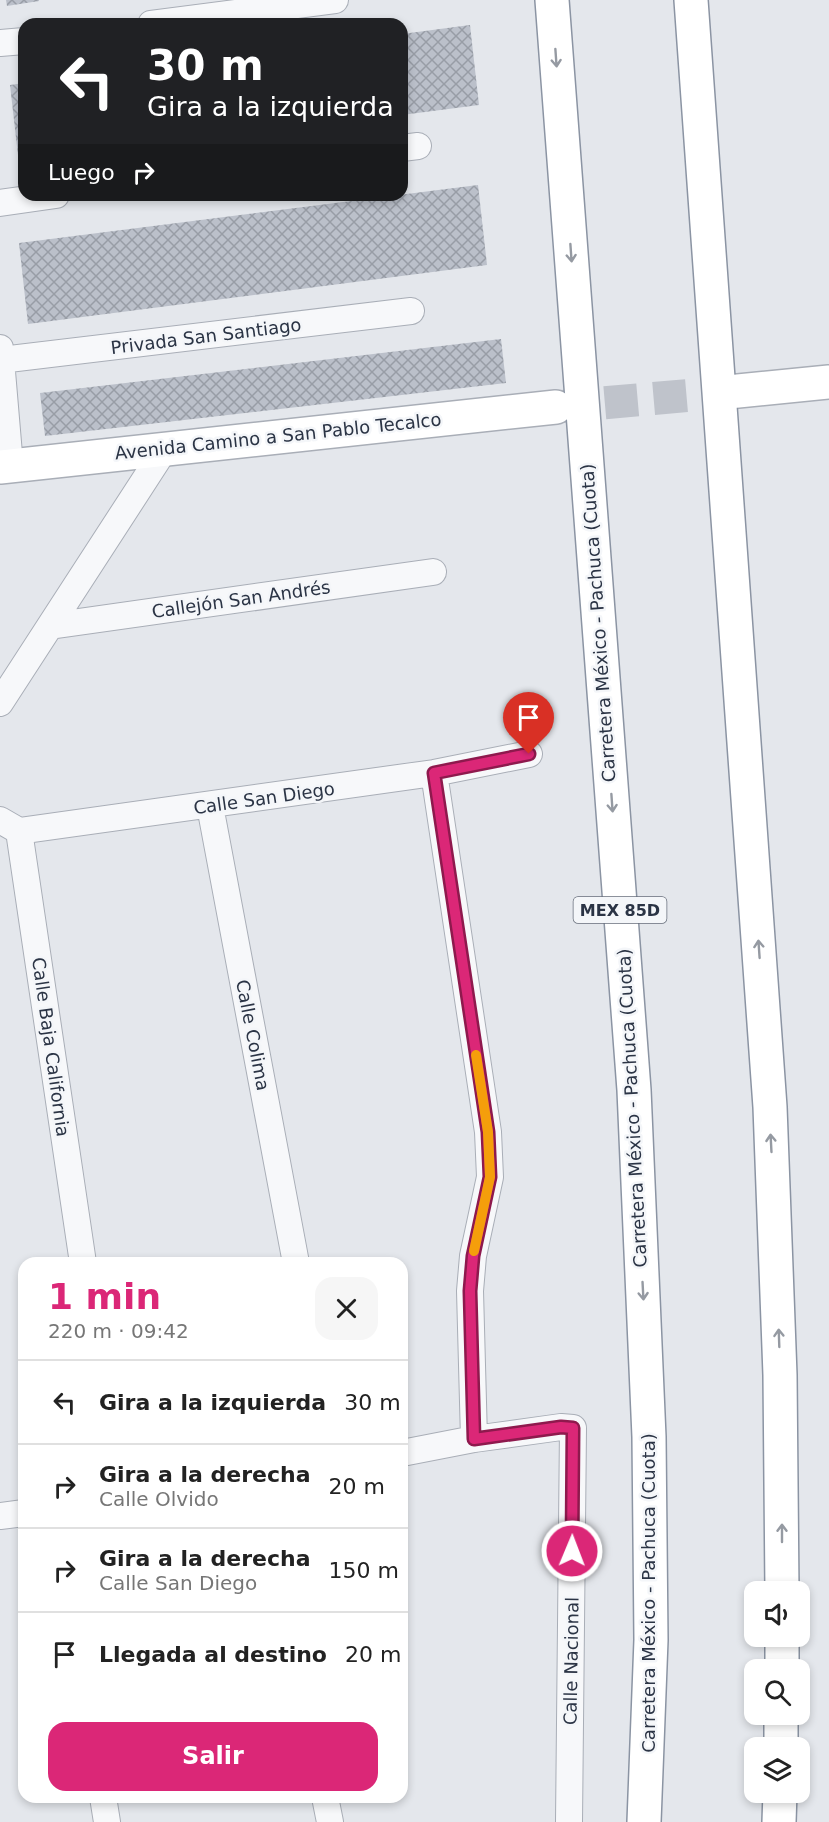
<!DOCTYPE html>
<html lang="es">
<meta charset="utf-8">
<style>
body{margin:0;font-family:"DejaVu Sans",sans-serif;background:#f6f6f6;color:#222;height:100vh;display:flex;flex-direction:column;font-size:22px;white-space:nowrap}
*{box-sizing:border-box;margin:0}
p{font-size:20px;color:#767676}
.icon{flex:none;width:33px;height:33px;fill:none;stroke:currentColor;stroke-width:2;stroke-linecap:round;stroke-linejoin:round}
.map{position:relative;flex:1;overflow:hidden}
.details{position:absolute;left:18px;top:1257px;width:390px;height:546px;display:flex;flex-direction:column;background:#fff;border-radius:18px;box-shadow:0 3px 9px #0003}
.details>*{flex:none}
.top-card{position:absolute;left:18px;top:18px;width:390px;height:183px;border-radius:18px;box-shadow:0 3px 9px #0003;background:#202124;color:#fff;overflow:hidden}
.buttons{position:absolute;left:744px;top:1581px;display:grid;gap:12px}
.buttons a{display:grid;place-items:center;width:66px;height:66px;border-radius:12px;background:#fff;box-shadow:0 3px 9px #0003;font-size:30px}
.pin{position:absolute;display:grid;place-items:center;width:51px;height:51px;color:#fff;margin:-62px -26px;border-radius:50% 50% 50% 0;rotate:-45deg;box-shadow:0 0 6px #0007}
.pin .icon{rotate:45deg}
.me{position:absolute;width:66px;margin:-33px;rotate:1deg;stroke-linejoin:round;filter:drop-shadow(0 0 4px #0008)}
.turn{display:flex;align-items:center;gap:21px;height:126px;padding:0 30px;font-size:27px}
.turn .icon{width:78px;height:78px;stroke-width:2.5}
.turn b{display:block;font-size:42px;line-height:51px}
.then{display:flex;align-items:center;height:57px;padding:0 30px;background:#0003;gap:12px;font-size:22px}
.round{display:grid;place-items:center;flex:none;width:63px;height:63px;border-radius:18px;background:#f6f6f6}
.headline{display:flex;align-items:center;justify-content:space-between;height:102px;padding:0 30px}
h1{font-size:36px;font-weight:800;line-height:45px;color:#db2777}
.action{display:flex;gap:12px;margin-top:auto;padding:12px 30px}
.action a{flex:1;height:69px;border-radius:18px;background:#db2777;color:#fff;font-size:24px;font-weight:800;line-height:69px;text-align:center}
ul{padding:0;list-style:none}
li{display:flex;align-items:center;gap:18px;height:84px;padding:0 30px;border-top:2px solid #e0e0e0}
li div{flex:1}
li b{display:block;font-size:22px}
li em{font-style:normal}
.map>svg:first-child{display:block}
.building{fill:url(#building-cross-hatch)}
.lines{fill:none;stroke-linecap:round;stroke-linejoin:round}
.secondary-tunnel{stroke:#bfc3cb;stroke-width:33;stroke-dasharray:33 16;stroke-linecap:butt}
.minor-casing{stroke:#a9aeb7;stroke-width:28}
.secondary-casing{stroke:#a9aeb7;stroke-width:36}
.motorway-casing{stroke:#8b94a3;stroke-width:36}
.minor{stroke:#f7f8fa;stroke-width:26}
.secondary{stroke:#fff;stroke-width:33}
.motorway{stroke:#fff;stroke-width:33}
.oneway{stroke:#959aa2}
.route-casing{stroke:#8e194d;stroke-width:15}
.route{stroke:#db2777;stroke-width:10}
.slow{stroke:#f59e0b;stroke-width:10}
.labels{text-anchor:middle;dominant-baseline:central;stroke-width:5;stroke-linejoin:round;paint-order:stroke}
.shield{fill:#f4f6f9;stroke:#676e7b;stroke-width:1.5}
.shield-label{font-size:16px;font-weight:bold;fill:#2b3445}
.street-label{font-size:18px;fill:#2b3445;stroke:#f4f6f9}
</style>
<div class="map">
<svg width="829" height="1822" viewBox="0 0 829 1822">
<defs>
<pattern id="building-cross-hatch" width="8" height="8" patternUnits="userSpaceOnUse" patternTransform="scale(1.5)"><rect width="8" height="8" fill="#bbc0ca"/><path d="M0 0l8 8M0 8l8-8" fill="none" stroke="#989da6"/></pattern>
</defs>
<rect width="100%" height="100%" fill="#e4e7ec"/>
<path class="building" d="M6,0H39V1L7,6Z
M470,25L479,105L402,115V34Z
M24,83V164H19L10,85Z
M478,185L487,265L28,324L19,243Z
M501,339L506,383L45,436L40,393Z"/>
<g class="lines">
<path class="secondary-tunnel" d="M556,407L728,392"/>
<defs>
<path id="minor" d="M151,24L335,0
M0,43L24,41
M402,148L418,146
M0,203L56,195
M0,348L10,466
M0,360L411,311
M50,626L433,572
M0,703L166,447
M434,773L488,1132L490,1177L473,1256L470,1291L474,1439
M210,806L296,1263
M0,820L19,831L434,773L529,754
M19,831L83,1263
M402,1453L474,1439L561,1427L573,1428L569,1822
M0,1516L24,1513
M103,1797L107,1822
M325,1797L330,1822"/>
<path id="secondary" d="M728,392L829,382
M0,467L556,407"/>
<path id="motorway" d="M552,0L634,1090L649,1437L651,1640L644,1822
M691,0L770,1107L780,1375L782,1592
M782,1670V1636
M781,1748V1714
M779,1822L780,1792"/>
</defs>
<use href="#minor" class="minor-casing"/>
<use href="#secondary" class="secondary-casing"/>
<use href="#motorway" class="motorway-casing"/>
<use href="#minor" class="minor"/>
<use href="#secondary" class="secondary"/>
<use href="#motorway" class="motorway"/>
</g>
<defs><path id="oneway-shaft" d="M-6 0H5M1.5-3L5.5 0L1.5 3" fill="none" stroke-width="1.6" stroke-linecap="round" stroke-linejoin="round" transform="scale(1.5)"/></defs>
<g class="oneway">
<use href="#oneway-shaft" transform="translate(556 58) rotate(86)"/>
<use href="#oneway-shaft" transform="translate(571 253) rotate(86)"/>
<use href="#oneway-shaft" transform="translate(612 803) rotate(86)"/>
<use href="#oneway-shaft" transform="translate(759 949) rotate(-94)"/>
<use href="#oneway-shaft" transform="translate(771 1143) rotate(-93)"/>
<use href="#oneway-shaft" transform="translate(643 1291) rotate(87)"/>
<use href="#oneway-shaft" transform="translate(779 1338) rotate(-92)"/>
<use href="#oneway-shaft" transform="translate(782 1533) rotate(-90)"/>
</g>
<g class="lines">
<defs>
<path id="route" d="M529,754L434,773L488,1132L490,1177L473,1256L470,1291L474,1439L561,1427L573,1428L572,1551"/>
</defs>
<use href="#route" class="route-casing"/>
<use href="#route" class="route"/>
<path class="slow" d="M474,1251L490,1177L488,1132L476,1055"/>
</g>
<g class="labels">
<rect class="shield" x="573.5" y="897" width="93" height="26" rx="4.5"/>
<g class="shield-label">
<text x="620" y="910">MEX 85D</text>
</g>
<g class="street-label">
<text transform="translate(206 336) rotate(-7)">Privada San Santiago</text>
<text transform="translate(278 436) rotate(-6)">Avenida Camino a San Pablo Tecalco</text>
<text transform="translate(241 599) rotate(-8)">Callejón San Andrés</text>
<text transform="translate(598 623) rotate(-94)">Carretera México - Pachuca (Cuota)</text>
<text transform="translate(264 798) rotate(-8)">Calle San Diego</text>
<text transform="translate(253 1035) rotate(79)">Calle Colima</text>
<text transform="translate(51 1047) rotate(82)">Calle Baja California</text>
<text transform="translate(632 1108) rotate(-93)">Carretera México - Pachuca (Cuota)</text>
<text transform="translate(648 1593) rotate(-90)">Carretera México - Pachuca (Cuota)</text>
<text transform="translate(571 1661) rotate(-89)">Calle Nacional</text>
</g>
</g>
</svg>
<div class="buttons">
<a><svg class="icon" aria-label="sound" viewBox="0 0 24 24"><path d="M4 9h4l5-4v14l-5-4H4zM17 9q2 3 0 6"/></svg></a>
<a><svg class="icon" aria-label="search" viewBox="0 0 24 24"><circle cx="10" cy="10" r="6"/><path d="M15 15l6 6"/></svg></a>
<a><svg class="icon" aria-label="layers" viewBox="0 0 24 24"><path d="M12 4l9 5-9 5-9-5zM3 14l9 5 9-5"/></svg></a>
</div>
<div class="pin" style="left:529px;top:754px;background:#d93025"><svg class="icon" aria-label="arrive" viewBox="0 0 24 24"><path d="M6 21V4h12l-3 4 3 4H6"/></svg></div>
<svg class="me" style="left:572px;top:1551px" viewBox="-20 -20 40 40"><circle r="17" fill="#db2777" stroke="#fff" stroke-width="3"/><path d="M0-11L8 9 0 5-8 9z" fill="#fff"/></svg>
<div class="top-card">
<div class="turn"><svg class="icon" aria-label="left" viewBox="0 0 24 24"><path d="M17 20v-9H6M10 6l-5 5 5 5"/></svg><div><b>30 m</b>Gira a la izquierda</div></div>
<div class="then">Luego<svg class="icon" aria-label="right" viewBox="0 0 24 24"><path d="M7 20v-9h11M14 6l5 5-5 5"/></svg></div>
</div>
<section class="details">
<div class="headline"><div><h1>1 min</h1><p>220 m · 09:42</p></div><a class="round"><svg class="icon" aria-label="close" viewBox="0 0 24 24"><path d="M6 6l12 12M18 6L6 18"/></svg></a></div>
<ul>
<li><svg class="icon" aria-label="left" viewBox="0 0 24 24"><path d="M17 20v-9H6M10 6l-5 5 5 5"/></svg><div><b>Gira a la izquierda</b></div><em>30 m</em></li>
<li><svg class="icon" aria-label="right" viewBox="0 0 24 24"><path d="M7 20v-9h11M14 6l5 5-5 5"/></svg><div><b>Gira a la derecha</b><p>Calle Olvido</p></div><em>20 m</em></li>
<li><svg class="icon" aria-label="right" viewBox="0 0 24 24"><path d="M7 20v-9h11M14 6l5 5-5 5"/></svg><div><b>Gira a la derecha</b><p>Calle San Diego</p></div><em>150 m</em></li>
<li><svg class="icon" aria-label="arrive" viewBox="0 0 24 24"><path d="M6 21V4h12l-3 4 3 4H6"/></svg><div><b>Llegada al destino</b></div><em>20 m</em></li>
</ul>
<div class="action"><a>Salir</a></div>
</section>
</div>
